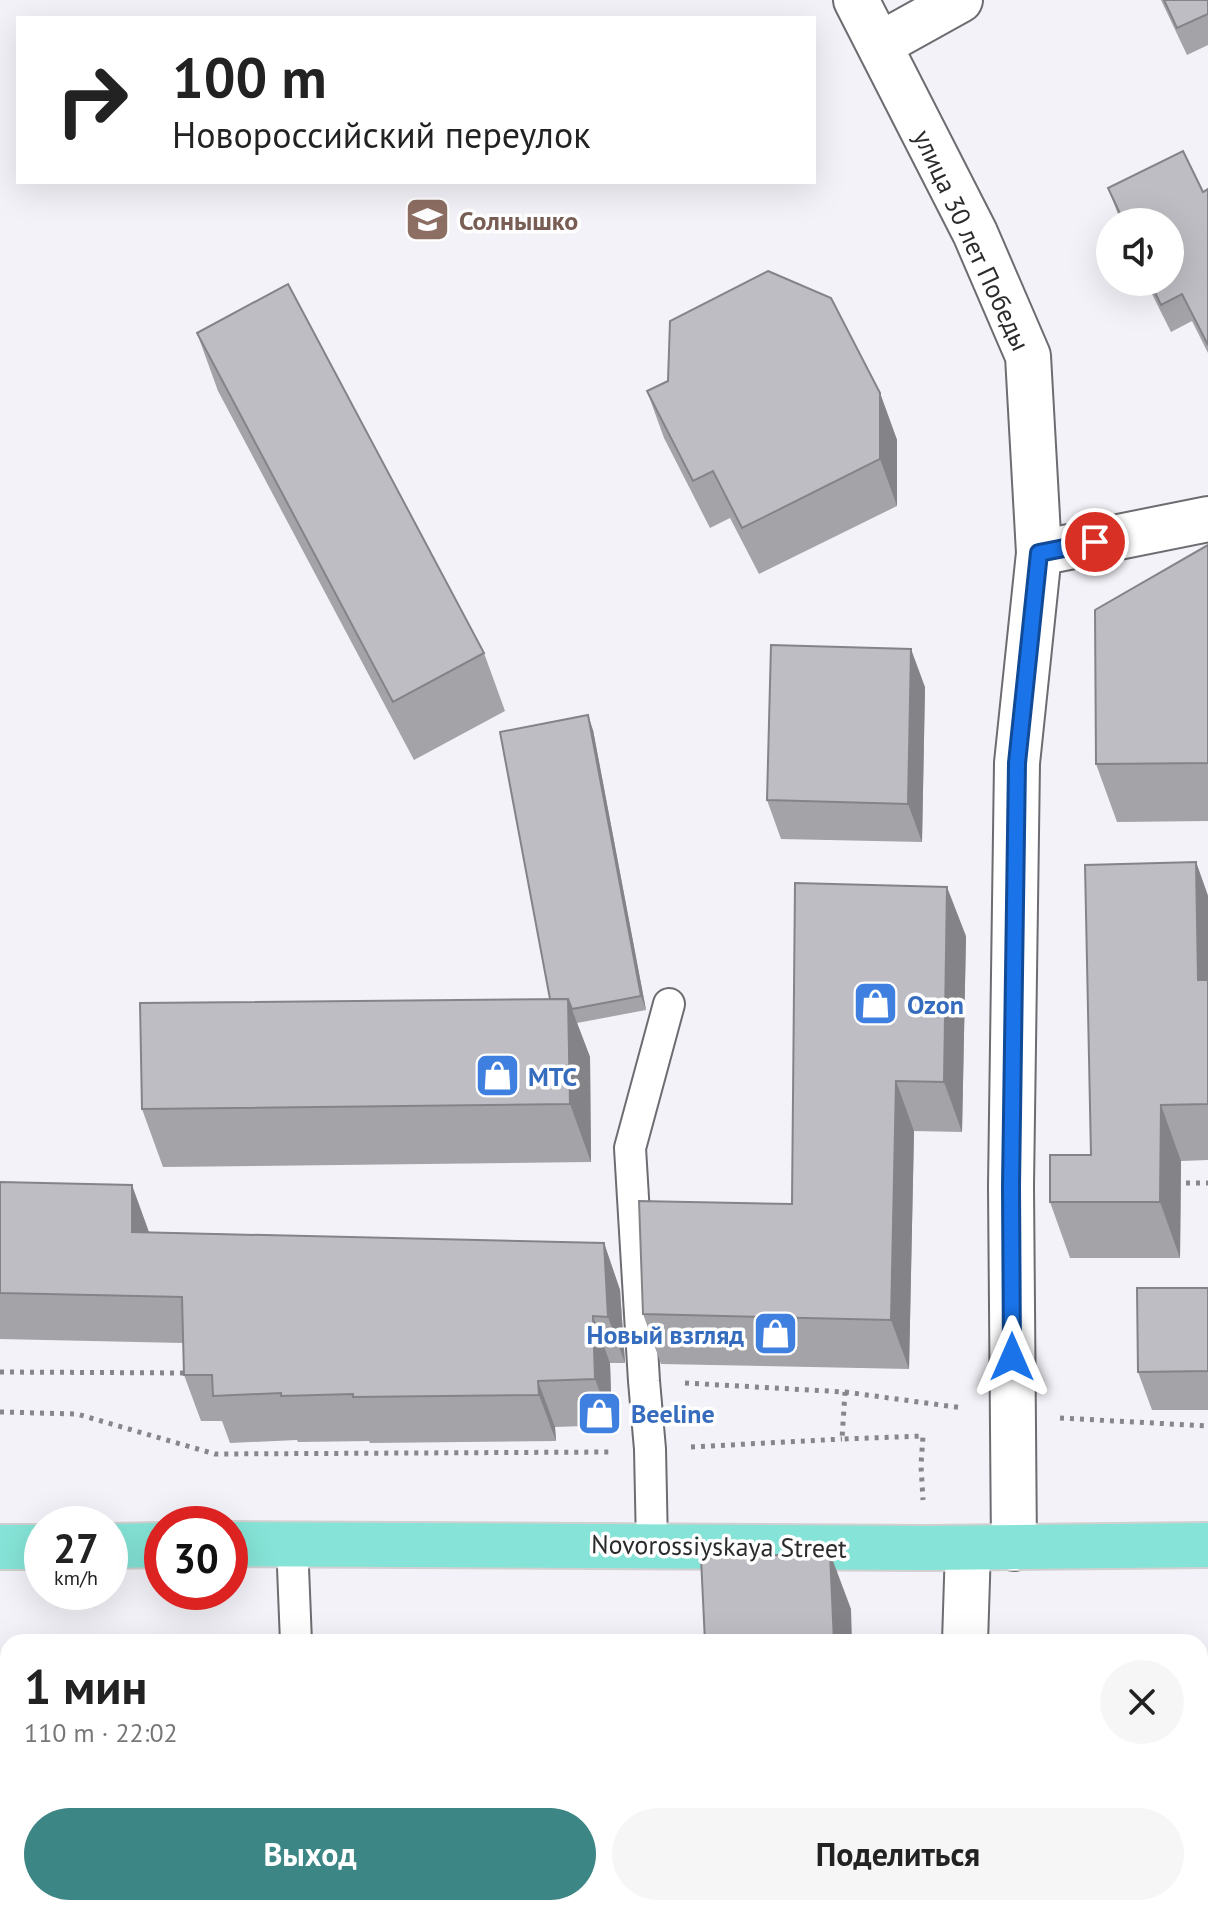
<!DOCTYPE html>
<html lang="ru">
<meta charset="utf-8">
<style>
body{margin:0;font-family:"PT Sans",sans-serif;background:#f6f6f6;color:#222;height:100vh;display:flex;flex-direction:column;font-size:30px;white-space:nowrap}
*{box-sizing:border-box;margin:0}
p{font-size:26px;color:#767676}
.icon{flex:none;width:44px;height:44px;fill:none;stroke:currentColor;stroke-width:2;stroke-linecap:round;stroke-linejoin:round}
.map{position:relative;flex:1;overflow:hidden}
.panel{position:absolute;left:0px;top:1634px;width:1208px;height:282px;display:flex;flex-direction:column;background:#fff;border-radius:24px 24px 0 0;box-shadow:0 8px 32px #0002}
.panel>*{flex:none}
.banner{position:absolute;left:16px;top:16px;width:800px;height:168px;border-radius:0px;box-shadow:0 8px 32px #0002;background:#fff;color:#222;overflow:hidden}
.tools{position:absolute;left:1096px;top:208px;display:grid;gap:16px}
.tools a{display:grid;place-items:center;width:88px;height:88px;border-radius:50%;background:#fff;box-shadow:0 8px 32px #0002;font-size:40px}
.speed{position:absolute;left:24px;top:1506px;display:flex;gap:16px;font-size:40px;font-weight:700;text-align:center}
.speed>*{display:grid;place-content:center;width:104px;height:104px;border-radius:50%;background:#fff;box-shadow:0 8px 32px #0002;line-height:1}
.speed small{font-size:20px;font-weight:400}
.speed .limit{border:12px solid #d22;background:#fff;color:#111}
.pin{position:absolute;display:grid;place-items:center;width:68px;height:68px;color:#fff;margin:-34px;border:4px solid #fff;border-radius:50%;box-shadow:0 2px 8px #0007}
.me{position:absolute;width:88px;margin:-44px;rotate:0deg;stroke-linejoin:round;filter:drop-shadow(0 0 6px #0008)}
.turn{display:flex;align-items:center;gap:28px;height:168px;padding:0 24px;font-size:36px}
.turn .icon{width:104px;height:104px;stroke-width:2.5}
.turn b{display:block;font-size:56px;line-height:68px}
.round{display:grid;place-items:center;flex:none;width:84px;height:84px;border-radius:42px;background:#f6f6f6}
.headline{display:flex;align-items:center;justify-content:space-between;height:136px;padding:0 24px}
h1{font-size:48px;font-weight:700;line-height:60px}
.button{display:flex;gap:16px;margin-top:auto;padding:16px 24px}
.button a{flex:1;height:92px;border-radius:48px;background:#3d8686;color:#fff;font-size:32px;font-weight:700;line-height:92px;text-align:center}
.button a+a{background:#f6f6f6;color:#222}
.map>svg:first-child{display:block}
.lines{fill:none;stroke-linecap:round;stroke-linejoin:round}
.service-casing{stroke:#6c6c71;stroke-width:34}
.minor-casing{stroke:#6c6c71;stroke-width:48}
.tertiary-casing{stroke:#6c6c71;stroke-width:48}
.primary-casing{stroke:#d0d0d1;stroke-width:48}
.path{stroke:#87878b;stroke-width:5;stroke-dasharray:4 6;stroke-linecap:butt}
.service{stroke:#fff;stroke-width:30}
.minor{stroke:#fff;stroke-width:44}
.tertiary{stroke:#fff;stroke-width:44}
.primary{stroke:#85e4d7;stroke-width:44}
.wall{fill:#a3a3a8}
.shaded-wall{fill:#848488}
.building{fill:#bdbdc3;stroke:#848488;stroke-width:2}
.route-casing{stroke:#114b97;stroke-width:20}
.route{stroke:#1a73e8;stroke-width:14}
.labels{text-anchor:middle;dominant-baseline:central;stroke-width:7;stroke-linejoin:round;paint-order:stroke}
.education-label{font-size:26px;font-weight:bold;fill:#785e54;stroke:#fff;text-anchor:start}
.street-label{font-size:26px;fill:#2b2b2d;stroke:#fff}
.shop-label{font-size:26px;font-weight:bold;fill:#366cbe;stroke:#fff;text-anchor:start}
</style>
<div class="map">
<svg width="1208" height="1915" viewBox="0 0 1208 1915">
<rect width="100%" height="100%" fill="#f2f2f8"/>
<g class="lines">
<defs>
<path id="service" d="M292,1543L296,1642
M652,1545L650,1449L644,1381L630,1148L669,1004
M0,1869H8
M1200,1880H1208"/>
<path id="minor" d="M856,0L975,233L1028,356L1039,553L1017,763L1011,1186L1014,1548
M879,45L960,0
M1039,553L1208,519"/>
<path id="tertiary" d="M965,1642L968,1548
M962,1908V1915"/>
<path id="primary" d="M230,1544L927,1548L1208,1545
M110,1546L162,1545
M0,1547H42"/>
</defs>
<use href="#service" class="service-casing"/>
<use href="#minor" class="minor-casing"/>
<use href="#tertiary" class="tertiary-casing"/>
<use href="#primary" class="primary-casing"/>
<path class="path" d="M1176,1183H1208
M0,1372L187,1373
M685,1383L845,1392L842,1439L923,1436L921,1465L923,1500
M845,1392L963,1408
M0,1412L77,1414L215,1454L610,1452
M1060,1418L1208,1426
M691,1447L842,1439
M1200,1673H1208
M901,1915V1908"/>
<use href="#service" class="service"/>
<use href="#minor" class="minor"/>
<use href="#tertiary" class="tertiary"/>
<use href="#primary" class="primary"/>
</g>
<path class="wall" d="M1161,0H1208V45L1187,55Z
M1108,188L1203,192L1208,189V353L1192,321L1171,332L1146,282H1170V222H1121Z
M197,333L484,653L505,711L414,760L218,391Z
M647,391L880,393L897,440V506L759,574L730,518L710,528L664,438Z
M1208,545V821L1117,822L1096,764Z
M925,687L922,842L781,839L767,800Z
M593,730L646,1010L577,1023L590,1057L591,1162L163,1167L142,1109L550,999Z
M1196,862L1208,896V1160L1181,1161L1180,1258H1070L1050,1202L1091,1155Z
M966,936L962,1132L914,1131L909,1369L661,1364L643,1314L792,1204Z
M0,1182L149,1232L604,1243L620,1290L625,1363H610L612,1425L555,1427L556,1441L370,1443L369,1441L298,1442L297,1440L230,1443L222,1421H201L184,1375L183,1343L0,1339Z
M1208,1288V1410H1152L1138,1372Z
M1200,1684H1208V1844H1200Z
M0,1696H8V1843H0Z"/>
<path class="shaded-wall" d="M880,393L897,440V506L880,459Z
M911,649L925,687L922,842L908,804Z
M588,715L593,730L646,1010L641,996Z
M1196,862L1208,896V1008L1198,980Z
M947,887L966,936L962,1132L944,1082Z
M568,999L590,1057L591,1162L570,1104Z
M896,1081L914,1131L909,1369L891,1320Z
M1161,1105L1181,1161L1180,1258L1160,1202Z
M132,1185L149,1232H132Z
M604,1243L620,1290L625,1363L608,1317Z
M593,1316L610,1363L612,1425L595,1379Z
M538,1381L555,1427L556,1441L539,1395Z
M830,1553L851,1609L852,1642H834Z
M838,1908H861L860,1915H838Z"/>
<path class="building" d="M1164,0H1208V14L1177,28Z
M1183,151L1203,192L1208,189V345L1182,294L1161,305L1150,282H1170V222H1124L1108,188Z
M768,271L831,298L880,393V459L742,528L713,471L693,481L647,391L668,381L670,321Z
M288,284L484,653L393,702L197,333Z
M1208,545V763L1096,764L1095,610Z
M771,645L911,649L908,804L767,800Z
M588,715L641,996L572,1009L568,999H550L500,732Z
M1196,862L1198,980H1208V1104L1161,1105L1160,1202H1050V1155H1091L1085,865Z
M795,883L947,887L944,1082L896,1081L891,1320L643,1314L639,1201L792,1204Z
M568,999L570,1104L142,1109L140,1003Z
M0,1182L132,1185V1232L604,1243L608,1317L593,1316L595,1379L538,1381L539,1395L353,1397V1394L281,1396V1393L213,1396L212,1375H184L182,1297L0,1293Z
M1137,1288H1208V1371L1138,1372Z
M830,1553L834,1642H705L701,1558Z
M1200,1684H1208V1786H1200Z
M0,1696H8V1785H0Z
M727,1908H838V1915H726Z"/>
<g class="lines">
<defs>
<path id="route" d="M1012,1357L1011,1186L1017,763L1039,553L1095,542"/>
</defs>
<use href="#route" class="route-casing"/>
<use href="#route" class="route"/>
</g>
<defs>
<symbol id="school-square" viewBox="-11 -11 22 22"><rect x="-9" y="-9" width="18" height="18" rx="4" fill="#8d6e63" stroke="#fff"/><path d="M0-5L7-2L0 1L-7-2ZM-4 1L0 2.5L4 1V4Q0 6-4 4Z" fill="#fff"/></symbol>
<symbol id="shop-square" viewBox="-11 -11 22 22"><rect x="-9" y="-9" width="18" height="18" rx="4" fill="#3f7fe0" stroke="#fff"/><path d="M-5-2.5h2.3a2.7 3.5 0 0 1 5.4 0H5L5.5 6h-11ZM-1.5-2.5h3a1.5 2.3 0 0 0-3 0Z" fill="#fff"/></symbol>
</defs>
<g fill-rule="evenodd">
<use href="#school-square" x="402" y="194" width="51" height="51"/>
<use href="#shop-square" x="850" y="978" width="51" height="51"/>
<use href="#shop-square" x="472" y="1050" width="51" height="51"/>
<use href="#shop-square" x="750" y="1308" width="51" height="51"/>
<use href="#shop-square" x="574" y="1388" width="51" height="51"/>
</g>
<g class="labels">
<g class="education-label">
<text x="459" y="220">Солнышко</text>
</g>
<g class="street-label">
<text transform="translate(972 240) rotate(65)">улица 30 лет Победы</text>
<text transform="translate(719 1546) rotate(1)">Novorossiyskaya Street</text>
</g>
<g class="shop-label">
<text x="907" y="1004">Ozon</text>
<text x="528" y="1076">МТС</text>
<text x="744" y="1334" text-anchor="end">Новый взгляд</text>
<text x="631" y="1413">Beeline</text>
</g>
</g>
</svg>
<div class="tools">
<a><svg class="icon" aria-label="sound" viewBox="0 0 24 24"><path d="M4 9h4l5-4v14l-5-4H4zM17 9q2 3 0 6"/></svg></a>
</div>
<div class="speed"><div>27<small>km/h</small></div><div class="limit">30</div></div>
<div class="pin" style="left:1095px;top:542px;background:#d93025"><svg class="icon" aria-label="arrive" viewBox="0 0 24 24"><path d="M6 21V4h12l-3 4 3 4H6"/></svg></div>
<svg class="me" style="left:1012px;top:1357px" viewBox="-20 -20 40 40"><path d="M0-17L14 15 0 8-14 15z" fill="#1a73e8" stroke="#fff" stroke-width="4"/></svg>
<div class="banner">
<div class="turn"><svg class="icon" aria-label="right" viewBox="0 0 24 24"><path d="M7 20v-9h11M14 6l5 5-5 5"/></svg><div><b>100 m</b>Новороссийский переулок</div></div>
</div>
<section class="panel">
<div class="headline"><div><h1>1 мин</h1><p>110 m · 22:02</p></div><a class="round"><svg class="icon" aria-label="close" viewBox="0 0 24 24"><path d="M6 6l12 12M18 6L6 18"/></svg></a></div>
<div class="button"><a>Выход</a><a>Поделиться</a></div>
</section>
</div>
